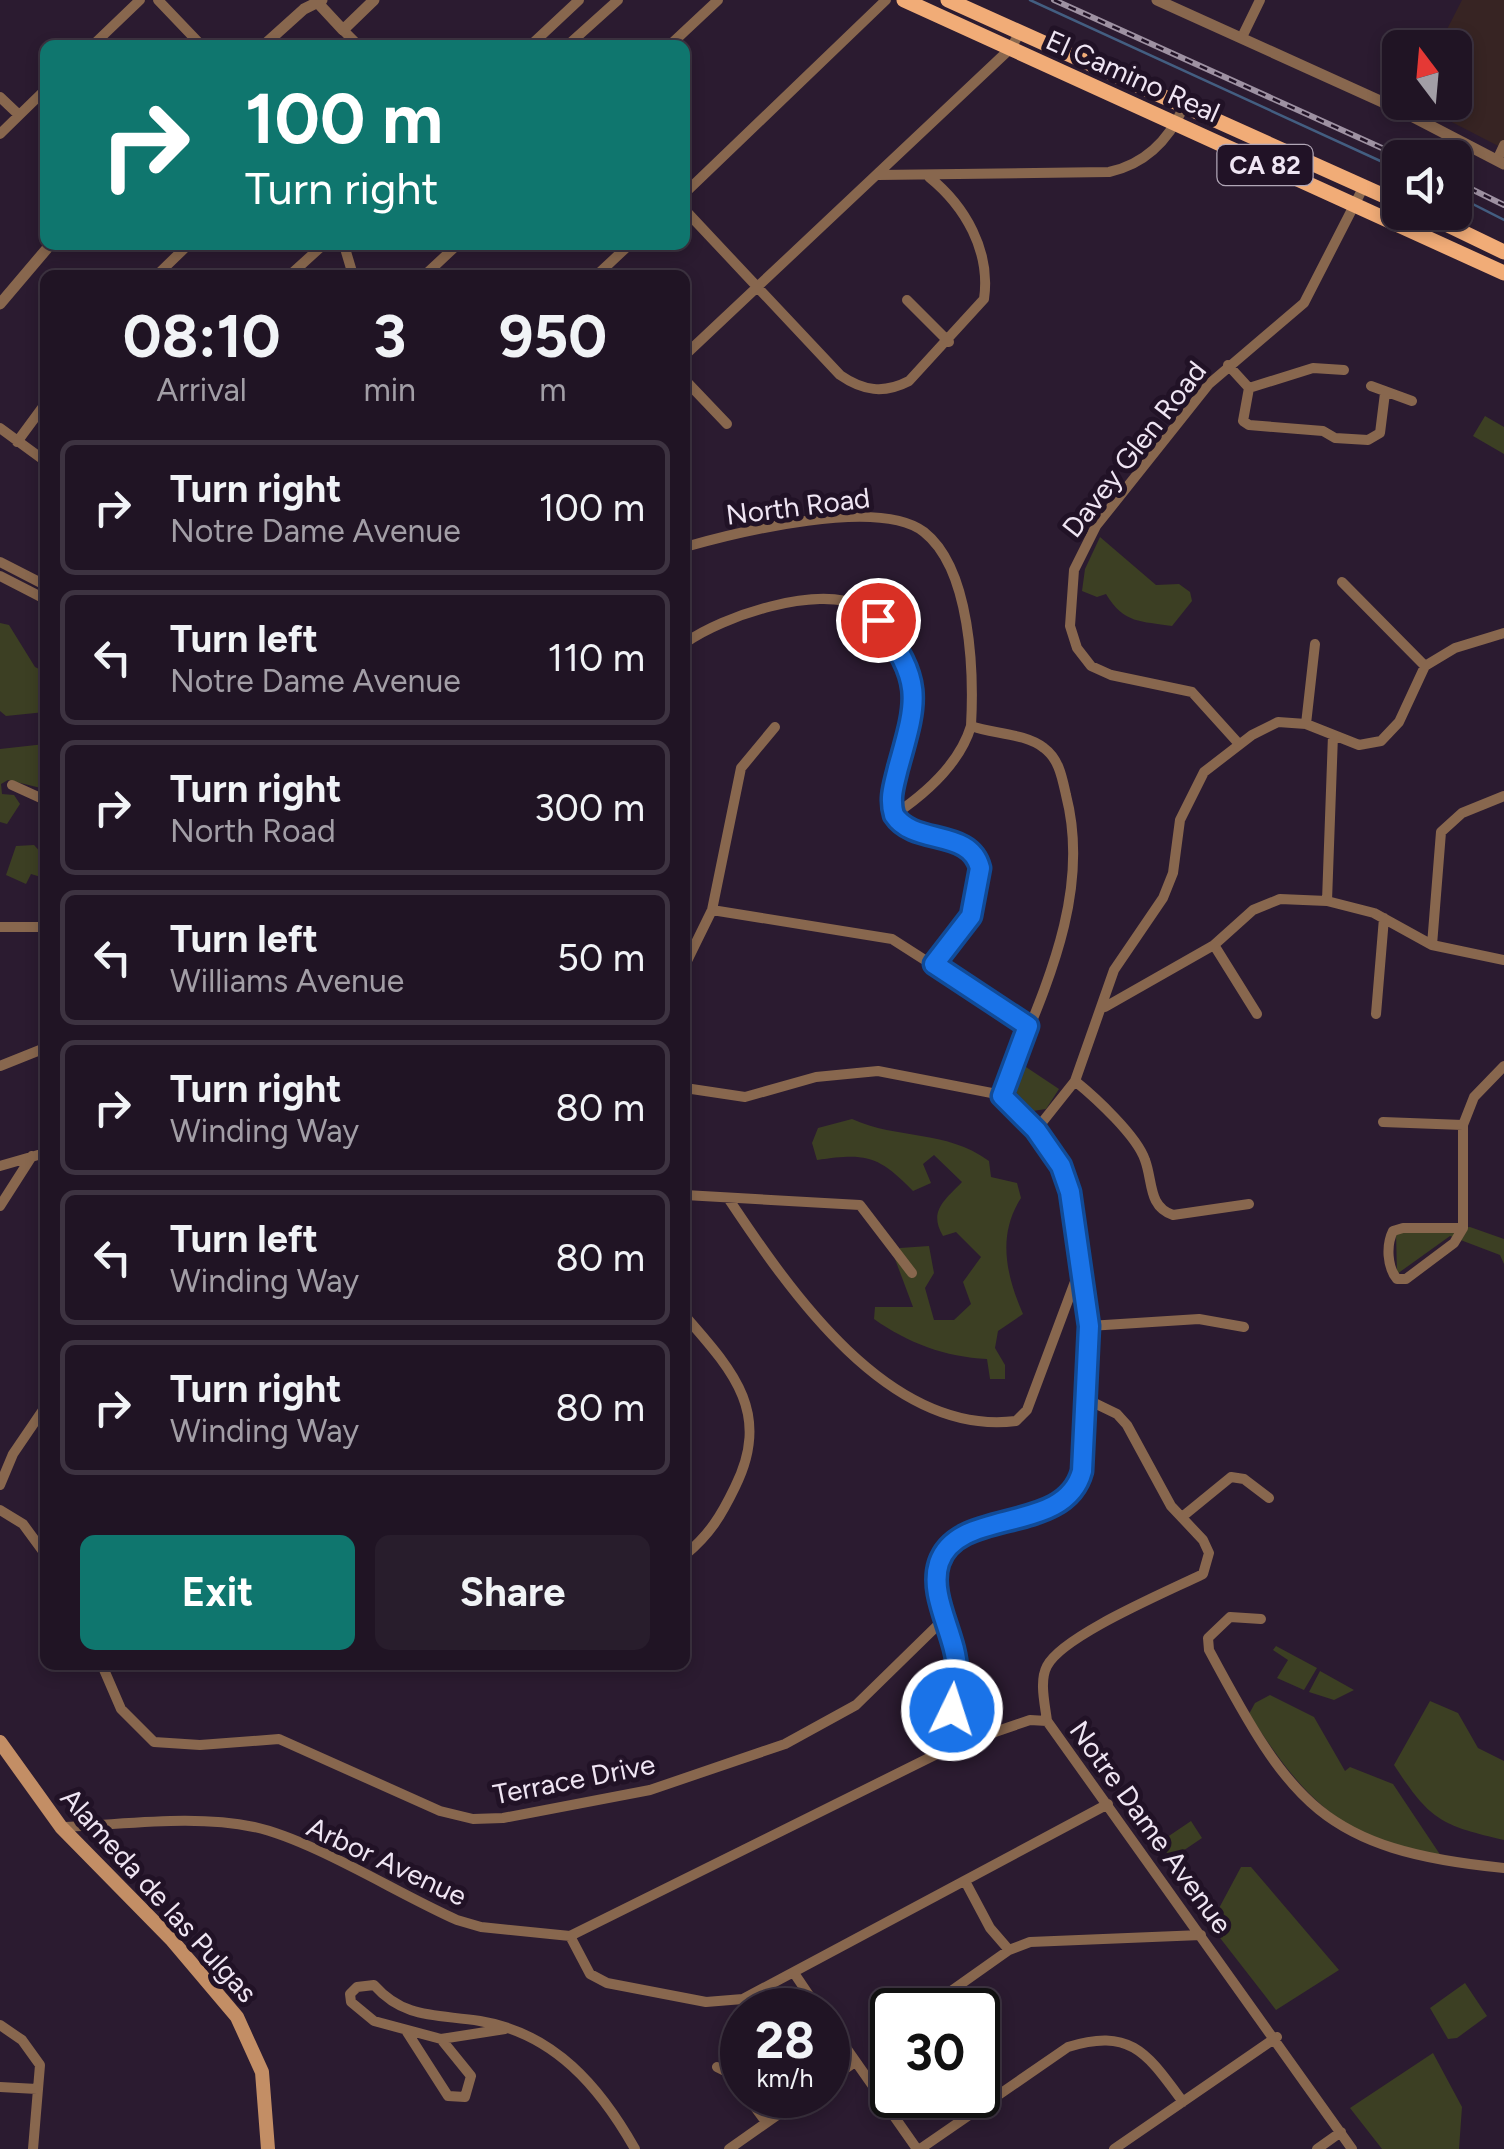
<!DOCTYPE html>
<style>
body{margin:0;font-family:Figtree,sans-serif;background:#281d2c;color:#f1f3f6;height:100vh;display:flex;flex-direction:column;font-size:38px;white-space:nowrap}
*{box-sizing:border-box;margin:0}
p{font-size:32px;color:#a29ea6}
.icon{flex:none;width:55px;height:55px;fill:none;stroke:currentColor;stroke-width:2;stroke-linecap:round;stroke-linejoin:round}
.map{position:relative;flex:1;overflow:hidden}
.sheet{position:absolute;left:40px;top:270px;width:650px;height:1400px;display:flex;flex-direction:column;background:#201424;border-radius:15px;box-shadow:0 5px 15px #0003,0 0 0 2px #3d3341}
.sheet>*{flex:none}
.guide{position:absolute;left:40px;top:40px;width:650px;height:210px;border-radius:15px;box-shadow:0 5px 15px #0003,0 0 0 2px #3d3341;background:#0f766e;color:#fff;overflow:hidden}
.needle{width:65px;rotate:344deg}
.fabs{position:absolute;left:1382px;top:30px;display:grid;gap:20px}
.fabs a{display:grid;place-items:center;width:90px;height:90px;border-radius:15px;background:#201424;box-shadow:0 5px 15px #0003,0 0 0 2px #3d3341;font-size:50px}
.speed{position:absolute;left:720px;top:1988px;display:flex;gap:20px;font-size:50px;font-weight:700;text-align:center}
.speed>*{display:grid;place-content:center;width:130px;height:130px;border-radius:50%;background:#201424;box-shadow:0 5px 15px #0003,0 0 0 2px #3d3341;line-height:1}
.speed small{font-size:25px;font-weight:400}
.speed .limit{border:5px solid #111;border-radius:15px;background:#fff;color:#111}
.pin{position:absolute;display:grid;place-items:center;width:85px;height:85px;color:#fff;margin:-42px;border:5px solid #fff;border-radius:50%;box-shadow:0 2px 10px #0007}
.me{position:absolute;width:110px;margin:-55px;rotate:4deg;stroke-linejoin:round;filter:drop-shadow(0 0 8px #0008)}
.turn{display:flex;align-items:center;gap:35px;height:210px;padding:0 40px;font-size:45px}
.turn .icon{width:130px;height:130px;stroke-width:2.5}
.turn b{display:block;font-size:70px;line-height:85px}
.eta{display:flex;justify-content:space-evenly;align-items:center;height:170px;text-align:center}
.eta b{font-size:60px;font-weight:700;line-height:70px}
.action{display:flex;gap:20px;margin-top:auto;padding:20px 40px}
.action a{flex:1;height:115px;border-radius:15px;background:#0f766e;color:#fff;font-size:40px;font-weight:700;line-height:115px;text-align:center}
.action a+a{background:#281d2c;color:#f1f3f6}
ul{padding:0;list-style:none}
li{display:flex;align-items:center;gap:30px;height:135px;margin:0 20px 15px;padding:0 20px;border:5px solid #3d3341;border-radius:15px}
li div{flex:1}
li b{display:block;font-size:38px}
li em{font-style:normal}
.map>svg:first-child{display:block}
.industrial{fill:#372423}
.green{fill:#3c3f23}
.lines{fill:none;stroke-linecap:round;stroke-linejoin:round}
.stream{stroke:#435e81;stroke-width:2.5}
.minor{stroke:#88674e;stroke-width:10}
.tertiary{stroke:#88674e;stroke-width:11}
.secondary{stroke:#c38e65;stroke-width:14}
.primary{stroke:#f1ac77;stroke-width:15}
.rail-casing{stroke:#9e91a2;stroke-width:6}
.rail{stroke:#211226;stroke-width:2.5;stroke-dasharray:8;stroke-linecap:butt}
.route-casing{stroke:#114b97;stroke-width:25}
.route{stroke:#1a73e8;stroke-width:18}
.labels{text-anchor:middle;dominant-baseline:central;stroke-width:10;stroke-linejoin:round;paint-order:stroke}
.shield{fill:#211226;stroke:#b1a6b6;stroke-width:2.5}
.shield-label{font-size:25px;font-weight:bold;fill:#efe5f3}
.street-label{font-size:28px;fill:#efe5f3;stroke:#211226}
</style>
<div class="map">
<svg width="1504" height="2149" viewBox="0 0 1504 2149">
<rect width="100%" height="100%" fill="#2b1b30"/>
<path class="industrial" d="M1462,0H1504V149L1415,103L1455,102V48L1438,47Z"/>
<path class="green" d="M1485,416L1504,427V454L1473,436Z
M1100,537L1156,585L1179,584L1190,592L1192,601L1172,626C1141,621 1124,624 1106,594L1097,597L1082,591L1085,569Z
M0,623L9,625L35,667L45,672V712L6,716L0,711Z
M45,744V789L8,780L1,784L2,794L14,795L20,804L7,824L0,822V749Z
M34,845L45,857L44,878L31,874L26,884L6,875L16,846Z
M1023,1065L1059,1089L1046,1109L1033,1111L1014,1090Z
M852,1119C898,1140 945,1129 989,1161L991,1177L1017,1183L1021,1198C997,1235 1006,1275 1023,1314L998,1331L995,1348L1005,1365V1379H990L987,1359C945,1357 908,1343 874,1319L875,1307H913L895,1259L900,1248L929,1246L934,1273L925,1288L934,1320H954L971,1304L963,1282L981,1257L956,1232L943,1236C928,1211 945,1200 962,1182L934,1155L923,1164L931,1183L913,1191C878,1155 866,1153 817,1160L812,1143L818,1128Z
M1470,1227L1504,1239V1264L1500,1255L1450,1236L1397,1274L1396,1232Z
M1276,1646L1317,1668L1304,1690L1277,1678L1288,1660L1273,1650Z
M1320,1671L1354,1690L1334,1700L1309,1692Z
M1270,1695L1314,1717L1345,1771L1350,1767L1393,1784L1441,1856C1340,1841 1301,1794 1249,1714L1255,1703Z
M1430,1701L1458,1713L1478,1748L1504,1761V1840C1440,1825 1430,1820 1394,1765Z
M1191,1821L1202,1838L1171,1859L1160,1842Z
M1241,1867H1251L1339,1970L1276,2010L1210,1925Z
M1465,1983L1487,2016L1457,2038L1448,2039L1430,2008Z
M1433,2053L1462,2107L1459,2149H1382L1350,2108Z"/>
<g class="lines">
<path class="stream" d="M1030,0L1400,170
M1455,195L1504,220"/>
<path class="minor" d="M158,0L201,45
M343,30L358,45
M1242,37L1260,0
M93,45L140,0
M531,45L579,0
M568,45L618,0
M670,45L718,0
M0,97L19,115
M0,134L45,90
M1497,160L1504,145
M878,175L1109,172C1146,164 1169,140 1184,106
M685,193L886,0
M685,210L840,375C863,391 884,394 909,381L984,299C991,251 965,206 929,177
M344,245L353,275
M157,275L188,245
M290,275L323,245
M425,275L457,245
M597,275L629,245
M907,300L949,342
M685,355L1011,48L1020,32
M1228,365L1249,388
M685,380L727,424
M1371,386L1412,401
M1249,388L1243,421L1249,425L1323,431L1335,438L1368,440L1380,433L1385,393
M1249,388L1313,368L1344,370
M0,428L45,461
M17,442L45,404
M685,547C738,532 879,497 924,532C971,569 974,672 971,726C993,734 1025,733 1044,748C1059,759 1062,777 1066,795C1093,899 1039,1000 1002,1095
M0,562L45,585
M0,576L45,599
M1342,582L1425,666
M685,643C723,616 816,585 861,606C876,614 887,632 896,646C907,661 917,684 915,703C911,740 884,778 894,815C914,846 969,828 981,868L971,917L933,964
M1306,724L1315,644
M1239,744L1192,692L1111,675L1091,666L1077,648L1070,626L1074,570L1096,526L1209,384L1304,303L1363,188
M12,785L45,800
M894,815C925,794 960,763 971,726
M1327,901L1333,735
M712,910L892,939L1028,1026
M0,927H45
M1214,945L1257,1014
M1432,945L1441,832L1462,813L1504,796
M685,965L712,910L741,768L775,727
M1105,1007L1214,945L1253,910L1280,899L1327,901L1374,913L1432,945L1504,960
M1376,1014L1384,918
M0,1066L45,1048
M1075,1081C1096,1098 1137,1136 1145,1160C1153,1181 1148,1207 1173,1215L1249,1204
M685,1088L745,1097L816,1077L878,1071L1002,1095L1018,1109L1065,1175L1089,1326L1083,1471L1070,1498L963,1537C915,1571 954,1621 957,1668C958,1693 951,1721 951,1747
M1383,1122L1463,1125
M1036,1130L1075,1081L1114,970L1163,898L1173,873L1180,820L1204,772L1252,735L1278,722L1306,724L1359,745L1381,741L1399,722L1425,666L1455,648L1504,633
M0,1166L45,1153
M685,1195L860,1205L912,1273
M728,1198C790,1291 889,1437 1016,1421L1027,1410L1079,1271
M0,1206L32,1156
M1403,1228H1463L1454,1243L1406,1279H1397C1387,1267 1386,1245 1393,1231Z
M1463,1228V1125L1474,1097L1504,1066
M685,1316C733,1371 772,1413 735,1487C721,1516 710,1534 685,1555
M1089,1326L1199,1319L1244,1327
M0,1485L13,1454L45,1407
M0,1510L23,1524L45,1554
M1182,1517L1231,1477L1244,1479L1269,1498
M1261,1619L1230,1617L1208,1638L1209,1650C1291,1803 1322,1850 1504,1868
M102,1665L121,1709L154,1742L200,1745L279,1739L440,1811L473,1819L503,1818L650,1790L785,1744L856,1705L944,1619
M1047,1721C1045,1704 1039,1681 1047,1666C1063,1635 1169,1591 1203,1574L1209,1553L1203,1540L1171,1506L1127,1425L1117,1414L1084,1398
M61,1827C123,1825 193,1814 254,1827C313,1840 398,1894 457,1920L481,1927L570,1936L951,1747L1030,1720L1047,1721L1352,2149
M965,1881L990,1928L1009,1950
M570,1936L590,1974L607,1983L706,2002L743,1999L1108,1804
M794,1973L819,2010
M944,1996L1009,1950L1030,1942L1201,1935
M828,2022L917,2149
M0,2025L22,2040L40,2065L33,2149
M505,2029L441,2039L374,2021L351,2002L350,1994L357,1987L374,1985C405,2020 438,2014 480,2021C554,2033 600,2087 635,2149
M407,2032L448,2096L465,2097L471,2076L441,2039
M717,2067L731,2074L742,2090
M828,2081L855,2062
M0,2087L37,2089
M746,2095L766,2122
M729,2149L806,2095
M920,2149L1068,2047C1132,2027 1148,2055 1183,2102
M1114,2149L1277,2037
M1317,2149L1341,2132"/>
<path class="tertiary" d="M1157,0L1400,110L1504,164
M317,2L343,30L374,0
M264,45L304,9L322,0
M0,304L50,245"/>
<path class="secondary" d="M0,1742L61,1827L171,1939L237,2017L262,2072L268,2149"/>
<path class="primary" d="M904,0L1504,273
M948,0L1400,203
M1421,212L1504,252"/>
<defs>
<path id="rail" d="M1054,0L1404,158
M1455,181L1504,205"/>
</defs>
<use href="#rail" class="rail-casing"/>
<use href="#rail" class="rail"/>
</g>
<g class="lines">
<defs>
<path id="route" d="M878,620C923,683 918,697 898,768C894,785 889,798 894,815C914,846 970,828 980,868L971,916L934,964L1028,1026L1002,1096L1036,1130L1061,1166L1070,1192L1089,1326L1082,1471C1065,1536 958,1506 939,1563C928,1597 957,1636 957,1671C957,1683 954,1697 952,1710"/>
</defs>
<use href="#route" class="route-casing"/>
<use href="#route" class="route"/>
</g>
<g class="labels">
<rect class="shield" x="1217.5" y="145" width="95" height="40" rx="8"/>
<g class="shield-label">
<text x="1265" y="165">CA 82</text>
</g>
<g class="street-label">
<text transform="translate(1133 76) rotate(24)">El Camino Real</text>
<text transform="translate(1134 449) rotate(-52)">Davey Glen Road</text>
<text transform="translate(798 506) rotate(-7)">North Road</text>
<text transform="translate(574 1779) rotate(-11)">Terrace Drive</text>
<text transform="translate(1151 1827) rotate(54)">Notre Dame Avenue</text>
<text transform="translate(387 1861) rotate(25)">Arbor Avenue</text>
<text transform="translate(159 1895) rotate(48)">Alameda de las Pulgas</text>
</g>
</g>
</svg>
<div class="fabs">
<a><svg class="needle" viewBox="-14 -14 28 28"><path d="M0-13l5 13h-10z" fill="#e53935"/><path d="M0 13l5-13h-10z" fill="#a29ea6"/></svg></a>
<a><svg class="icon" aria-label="sound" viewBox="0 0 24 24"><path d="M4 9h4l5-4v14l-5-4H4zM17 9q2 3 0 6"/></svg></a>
</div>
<div class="speed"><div>28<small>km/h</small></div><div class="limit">30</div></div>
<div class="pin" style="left:878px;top:620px;background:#d93025"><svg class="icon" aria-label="arrive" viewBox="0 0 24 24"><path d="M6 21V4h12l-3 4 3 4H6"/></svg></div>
<svg class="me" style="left:952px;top:1710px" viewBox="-20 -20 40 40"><circle r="17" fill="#1a73e8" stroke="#fff" stroke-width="3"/><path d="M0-11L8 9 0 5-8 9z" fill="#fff"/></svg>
<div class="guide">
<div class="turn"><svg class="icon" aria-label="right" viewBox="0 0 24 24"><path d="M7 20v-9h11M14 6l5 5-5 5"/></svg><div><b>100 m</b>Turn right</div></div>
</div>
<section class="sheet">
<div class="eta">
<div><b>08:10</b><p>Arrival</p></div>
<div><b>3</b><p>min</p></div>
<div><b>950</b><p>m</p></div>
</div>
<ul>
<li><svg class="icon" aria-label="right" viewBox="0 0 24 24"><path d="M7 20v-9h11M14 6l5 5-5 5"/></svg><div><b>Turn right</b><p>Notre Dame Avenue</p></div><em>100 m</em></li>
<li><svg class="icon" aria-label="left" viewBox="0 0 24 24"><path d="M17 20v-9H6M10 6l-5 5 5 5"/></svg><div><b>Turn left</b><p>Notre Dame Avenue</p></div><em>110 m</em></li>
<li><svg class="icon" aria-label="right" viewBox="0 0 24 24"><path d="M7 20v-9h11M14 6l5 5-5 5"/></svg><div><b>Turn right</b><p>North Road</p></div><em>300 m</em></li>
<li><svg class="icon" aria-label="left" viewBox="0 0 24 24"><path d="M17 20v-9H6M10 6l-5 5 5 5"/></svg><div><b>Turn left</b><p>Williams Avenue</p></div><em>50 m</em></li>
<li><svg class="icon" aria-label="right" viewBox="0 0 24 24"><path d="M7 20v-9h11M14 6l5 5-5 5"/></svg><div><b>Turn right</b><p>Winding Way</p></div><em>80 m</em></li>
<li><svg class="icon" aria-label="left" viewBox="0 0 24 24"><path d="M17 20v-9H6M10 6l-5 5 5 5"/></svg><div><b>Turn left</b><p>Winding Way</p></div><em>80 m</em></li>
<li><svg class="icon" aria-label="right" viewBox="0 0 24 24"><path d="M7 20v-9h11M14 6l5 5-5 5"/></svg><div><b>Turn right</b><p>Winding Way</p></div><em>80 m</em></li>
</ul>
<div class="action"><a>Exit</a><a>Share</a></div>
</section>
</div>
